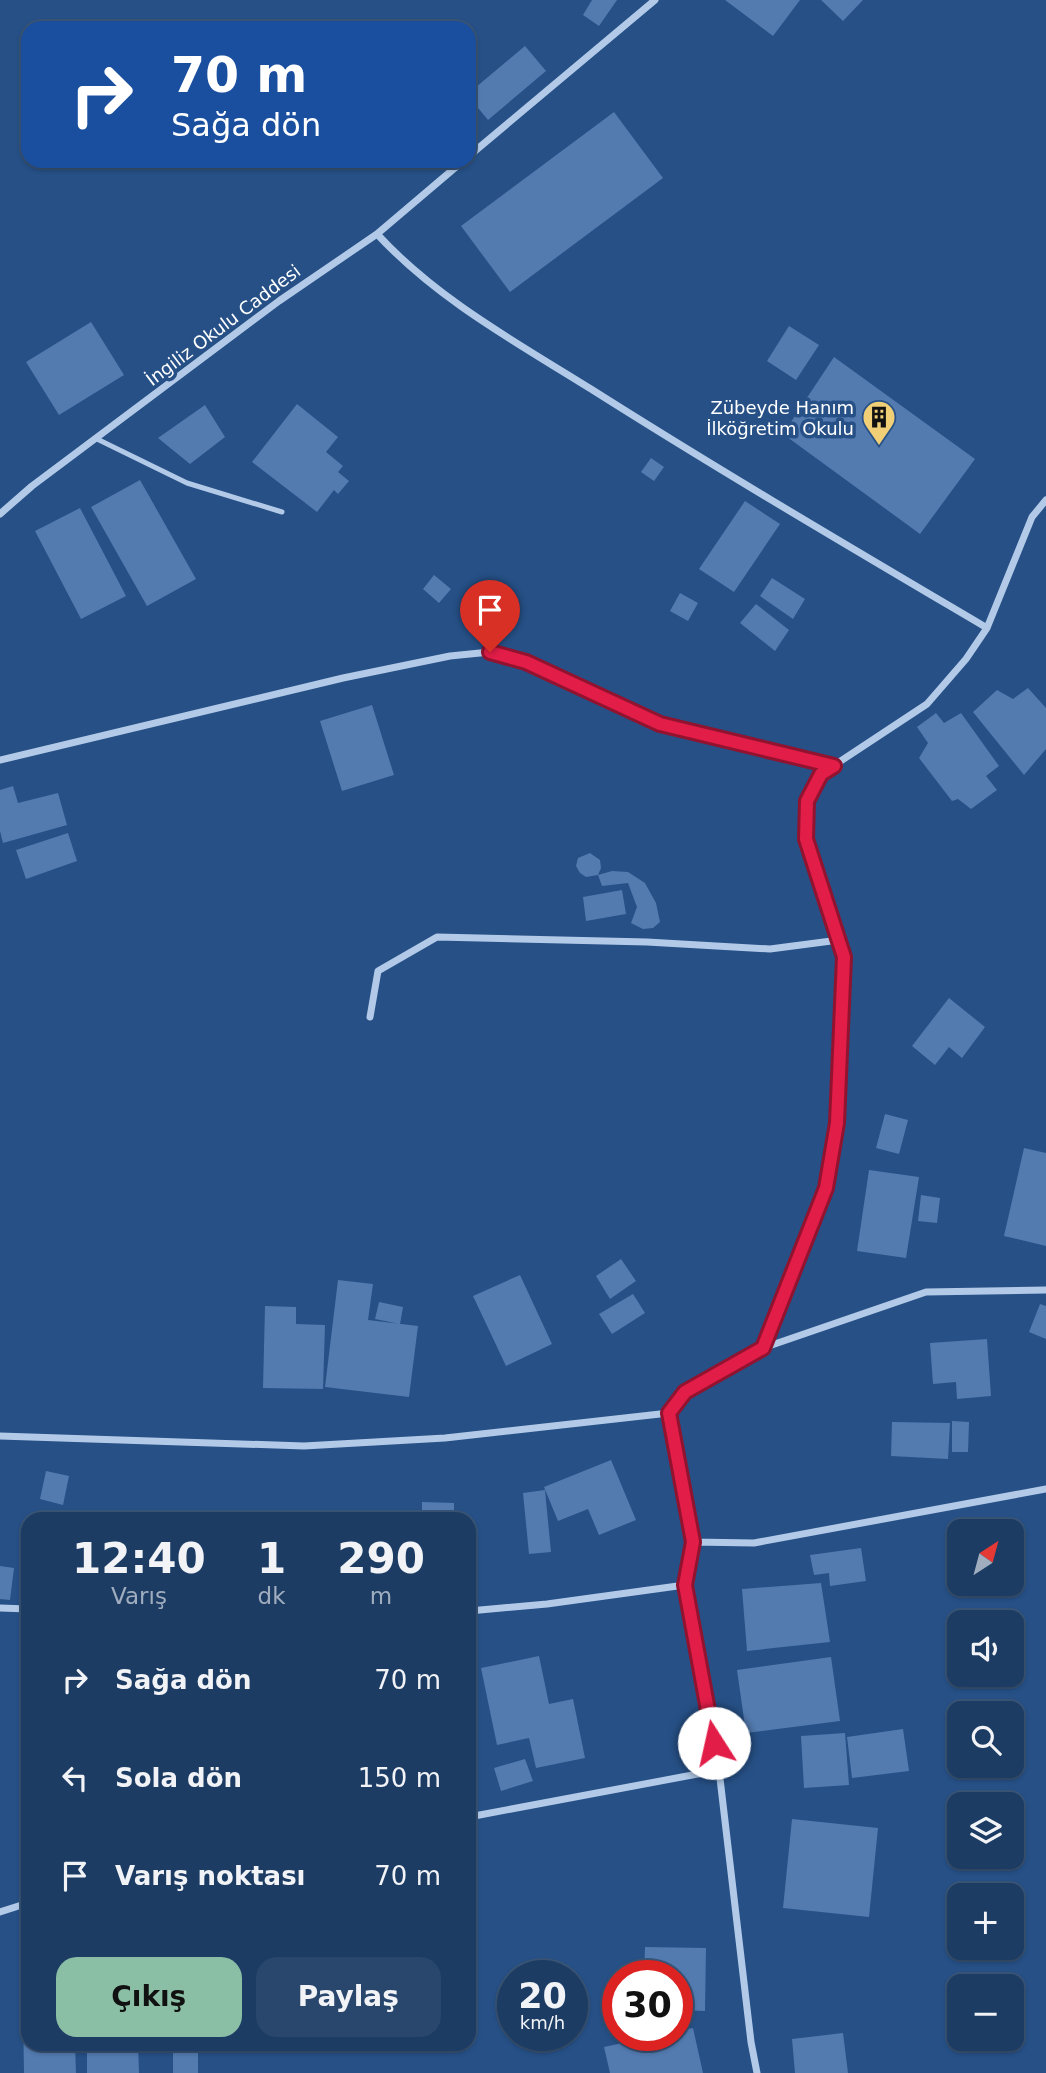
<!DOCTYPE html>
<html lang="tr">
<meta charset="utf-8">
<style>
body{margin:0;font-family:"DejaVu Sans",sans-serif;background:#29476d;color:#f1f3f6;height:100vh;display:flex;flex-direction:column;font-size:26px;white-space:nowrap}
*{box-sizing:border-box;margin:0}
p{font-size:23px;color:#a0adbf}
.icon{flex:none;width:38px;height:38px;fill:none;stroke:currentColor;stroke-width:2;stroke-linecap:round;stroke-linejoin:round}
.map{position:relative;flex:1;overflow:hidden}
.drawer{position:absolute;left:21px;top:1512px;width:455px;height:539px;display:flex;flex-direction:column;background:#1c3c64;border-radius:21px;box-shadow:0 2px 5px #0004,0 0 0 2px #3a5678}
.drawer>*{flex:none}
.hud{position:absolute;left:21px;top:21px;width:455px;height:147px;border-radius:21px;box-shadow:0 2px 5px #0004,0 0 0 2px #3a5678;background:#1a4fa0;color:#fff;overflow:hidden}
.needle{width:46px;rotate:36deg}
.controls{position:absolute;left:947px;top:1519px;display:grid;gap:14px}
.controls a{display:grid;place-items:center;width:77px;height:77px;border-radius:14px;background:#1c3c64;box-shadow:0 2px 5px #0004,0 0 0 2px #3a5678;font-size:35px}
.speed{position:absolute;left:497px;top:1960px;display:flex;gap:14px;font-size:35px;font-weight:700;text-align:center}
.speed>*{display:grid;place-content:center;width:91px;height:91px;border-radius:50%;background:#1c3c64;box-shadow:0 2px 5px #0004,0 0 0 2px #3a5678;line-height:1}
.speed small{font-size:18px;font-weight:400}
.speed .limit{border:10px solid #d22;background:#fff;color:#111}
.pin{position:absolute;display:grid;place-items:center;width:60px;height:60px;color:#fff;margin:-72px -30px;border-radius:50% 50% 50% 0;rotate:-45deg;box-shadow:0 0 7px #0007}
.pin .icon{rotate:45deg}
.me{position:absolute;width:77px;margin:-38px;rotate:350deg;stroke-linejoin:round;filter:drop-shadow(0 0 5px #0008)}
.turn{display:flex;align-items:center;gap:24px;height:147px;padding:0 35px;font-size:32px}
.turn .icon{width:91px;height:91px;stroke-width:2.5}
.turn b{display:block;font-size:49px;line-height:60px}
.eta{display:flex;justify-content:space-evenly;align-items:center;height:119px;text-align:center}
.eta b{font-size:42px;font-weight:600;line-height:49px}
.button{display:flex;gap:14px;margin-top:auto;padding:14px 35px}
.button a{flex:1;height:80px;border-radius:21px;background:#8abfa5;color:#111;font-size:28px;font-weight:600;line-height:80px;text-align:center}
.button a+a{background:#29476d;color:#f1f3f6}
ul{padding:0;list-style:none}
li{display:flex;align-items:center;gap:21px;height:98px;padding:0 35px}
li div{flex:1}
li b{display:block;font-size:26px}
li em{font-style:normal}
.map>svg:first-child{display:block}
.building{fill:#537bb0}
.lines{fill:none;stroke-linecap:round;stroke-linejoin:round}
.lane{stroke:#b2cae8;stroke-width:5}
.street{stroke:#b2cae8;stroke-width:7}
.route-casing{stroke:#92132f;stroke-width:18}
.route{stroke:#e11d48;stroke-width:12}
.labels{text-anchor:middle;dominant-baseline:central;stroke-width:7;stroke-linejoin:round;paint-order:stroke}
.street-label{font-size:18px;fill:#fff;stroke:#265086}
.poi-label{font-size:18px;fill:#fff;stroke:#265086;text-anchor:end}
</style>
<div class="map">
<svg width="1046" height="2073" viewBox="0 0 1046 2073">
<rect width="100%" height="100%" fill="#265086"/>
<path class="building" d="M592,0H617L599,26L583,15Z
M725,0H800L773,36Z
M821,0H863L843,21Z
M525,46L546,71L488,120L469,97V93Z
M614,112L663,178L510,292L461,226Z
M91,322L124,375L59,415L26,362Z
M789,326L819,345L796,380L767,361Z
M834,357L975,459L920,534L783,434Z
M297,404L338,437L326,452L343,466L338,472L349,481L338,494L334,490L317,512L252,462Z
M205,405L225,437L190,464L158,438Z
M651,458L664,467L654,481L641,472Z
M140,480L196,579L147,606L91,507Z
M745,501L780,524L734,592L699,569Z
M80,508L126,596L81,619L35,531Z
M434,575L451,589L439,603L423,589Z
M772,578L805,599L793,619L760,596Z
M680,593L698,603L688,621L670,611Z
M756,604L789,630L775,651L740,623Z
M1028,688L1046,708V749L1024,775L973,712L997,690L1013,699Z
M372,705L394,775L342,791L320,721Z
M936,713L944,723L961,713L999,766L986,776L997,790L971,809L958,799L952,801L919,758L928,743L917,727Z
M13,786L18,803L58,793L67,825L3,843L0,831V790Z
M68,833L77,861L26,879L16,850Z
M590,853L600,860L601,868L598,875L612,871L628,872L645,883L656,903L660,922L653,928L643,929L631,923L637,907L628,883L602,886L598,875L586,877L580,873L576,866L578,858Z
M622,890L626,914L586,921L583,897Z
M949,998L985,1027L962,1058L949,1047L935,1065L912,1046Z
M885,1114L908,1120L899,1154L876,1148Z
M1024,1148L1046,1153V1246L1004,1236Z
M869,1170L919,1177L906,1258L857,1251Z
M921,1195L940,1198L937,1223L918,1221Z
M621,1259L636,1281L610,1299L596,1276Z
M520,1275L552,1344L506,1366L473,1296Z
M338,1280L373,1284L368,1320L418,1326L409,1397L325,1387Z
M633,1294L645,1313L612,1334L599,1314Z
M379,1302L403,1307L400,1324L375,1319Z
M1040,1304L1046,1306V1339L1029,1332Z
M265,1306L296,1307V1324L325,1325L323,1389L263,1388Z
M987,1339L991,1396L957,1399L956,1382L933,1384L930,1343Z
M952,1421L969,1422L968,1452H952Z
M892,1422L950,1423L948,1459L891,1456Z
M611,1460L636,1520L599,1535L588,1509L558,1521L544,1487Z
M46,1471L69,1476L63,1505L40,1499Z
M545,1490L551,1552L529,1554L523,1493Z
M422,1502L454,1503V1519H422Z
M27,1541L28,1542V1564L22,1563Z
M861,1548L866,1581L830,1586L829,1573L814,1575L810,1555Z
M0,1566L14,1568L10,1600L0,1599Z
M821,1583L830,1642L747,1651L742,1589Z
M539,1656L549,1704L573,1699L585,1758L536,1768L529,1738L497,1745L481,1668Z
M831,1657L840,1721L746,1733L737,1670Z
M903,1729L909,1771L852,1778L847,1737Z
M845,1733L849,1785L804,1788L801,1736Z
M525,1759L533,1781L501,1791L494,1768Z
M792,1819L878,1828L869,1917L783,1908Z
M645,1947L706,1948L705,2011L677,2010V1976H644Z
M23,2014H28V2044H75L76,2073H24Z
M693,2028L703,2073H610L604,2047L659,2035H677V2031Z
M843,2033L848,2073H795L792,2039Z
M87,2044H138L139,2073H87Z
M173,2044H198V2073H173Z"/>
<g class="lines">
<path class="lane" d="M97,439L187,483L282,512"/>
<path class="street" d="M469,156L655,0
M377,234C438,300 516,342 591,389C722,472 855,550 987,628
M0,514L32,486L279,301L377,234L463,161
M0,760L343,678L450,656L490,652L526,662L660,724L833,766
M370,1017L378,971L437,937L647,942L770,949L839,940
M763,1348L826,1188L837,1123L844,957L806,839L807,801L821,774L927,704L966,659L987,628L1032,517L1046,500
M0,1436L304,1446L445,1438L669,1413
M693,1542L754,1543L1046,1489
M0,1608L28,1609
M469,1611L547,1604L685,1585
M469,1817L719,1770
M0,1912L28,1903
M757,2073L751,2042L719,1770L685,1585L693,1542L669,1413L685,1392L763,1348L926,1292L1046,1290"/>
</g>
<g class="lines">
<defs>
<path id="route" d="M490,652L526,662L660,724L834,766L821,774L807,801L806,839L844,957L837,1123L826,1188L763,1348L685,1392L669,1413L693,1542L685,1585L714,1743"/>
</defs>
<use href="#route" class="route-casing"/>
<use href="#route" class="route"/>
</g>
<defs>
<symbol id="building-pin" viewBox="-11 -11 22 30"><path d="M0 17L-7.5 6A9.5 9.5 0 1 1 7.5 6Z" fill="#f1cf77" stroke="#265086"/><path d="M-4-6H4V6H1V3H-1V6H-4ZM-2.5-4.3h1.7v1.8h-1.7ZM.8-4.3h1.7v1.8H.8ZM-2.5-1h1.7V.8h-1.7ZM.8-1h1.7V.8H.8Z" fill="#111"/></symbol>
</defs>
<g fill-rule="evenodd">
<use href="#building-pin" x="860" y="398" width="38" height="52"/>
</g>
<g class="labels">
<g class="street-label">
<text transform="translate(223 325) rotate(-37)">İngiliz Okulu Caddesi</text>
</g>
<g class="poi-label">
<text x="854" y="407">Zübeyde Hanım<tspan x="854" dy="21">İlköğretim Okulu</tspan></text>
</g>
</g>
</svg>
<div class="controls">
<a><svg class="needle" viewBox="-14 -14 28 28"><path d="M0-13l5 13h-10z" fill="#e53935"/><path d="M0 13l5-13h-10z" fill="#a0adbf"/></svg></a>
<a><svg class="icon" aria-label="sound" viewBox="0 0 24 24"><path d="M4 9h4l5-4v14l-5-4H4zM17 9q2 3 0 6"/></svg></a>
<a><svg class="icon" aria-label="search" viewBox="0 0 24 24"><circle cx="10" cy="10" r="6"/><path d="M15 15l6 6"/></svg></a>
<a><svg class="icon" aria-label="layers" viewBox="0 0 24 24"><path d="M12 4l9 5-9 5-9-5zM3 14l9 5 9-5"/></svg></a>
<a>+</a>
<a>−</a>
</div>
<div class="speed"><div>20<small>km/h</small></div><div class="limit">30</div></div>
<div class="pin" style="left:490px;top:652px;background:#d93025"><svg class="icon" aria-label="arrive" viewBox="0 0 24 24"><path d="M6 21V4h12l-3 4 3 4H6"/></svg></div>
<svg class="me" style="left:714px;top:1743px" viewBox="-20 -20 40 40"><circle r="19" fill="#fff"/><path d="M0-13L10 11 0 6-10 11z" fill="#e11d48"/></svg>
<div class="hud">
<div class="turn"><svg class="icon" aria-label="right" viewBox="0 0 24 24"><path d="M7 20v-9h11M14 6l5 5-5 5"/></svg><div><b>70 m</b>Sağa dön</div></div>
</div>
<section class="drawer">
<div class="eta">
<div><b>12:40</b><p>Varış</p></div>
<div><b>1</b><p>dk</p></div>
<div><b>290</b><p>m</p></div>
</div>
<ul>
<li><svg class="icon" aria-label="right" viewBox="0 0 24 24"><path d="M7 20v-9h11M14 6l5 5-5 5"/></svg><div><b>Sağa dön</b></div><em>70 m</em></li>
<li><svg class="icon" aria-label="left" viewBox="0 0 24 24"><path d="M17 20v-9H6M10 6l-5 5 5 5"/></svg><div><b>Sola dön</b></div><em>150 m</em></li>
<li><svg class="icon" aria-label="arrive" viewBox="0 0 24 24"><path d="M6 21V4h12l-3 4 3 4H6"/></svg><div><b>Varış noktası</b></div><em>70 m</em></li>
</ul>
<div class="button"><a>Çıkış</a><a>Paylaş</a></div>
</section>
</div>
